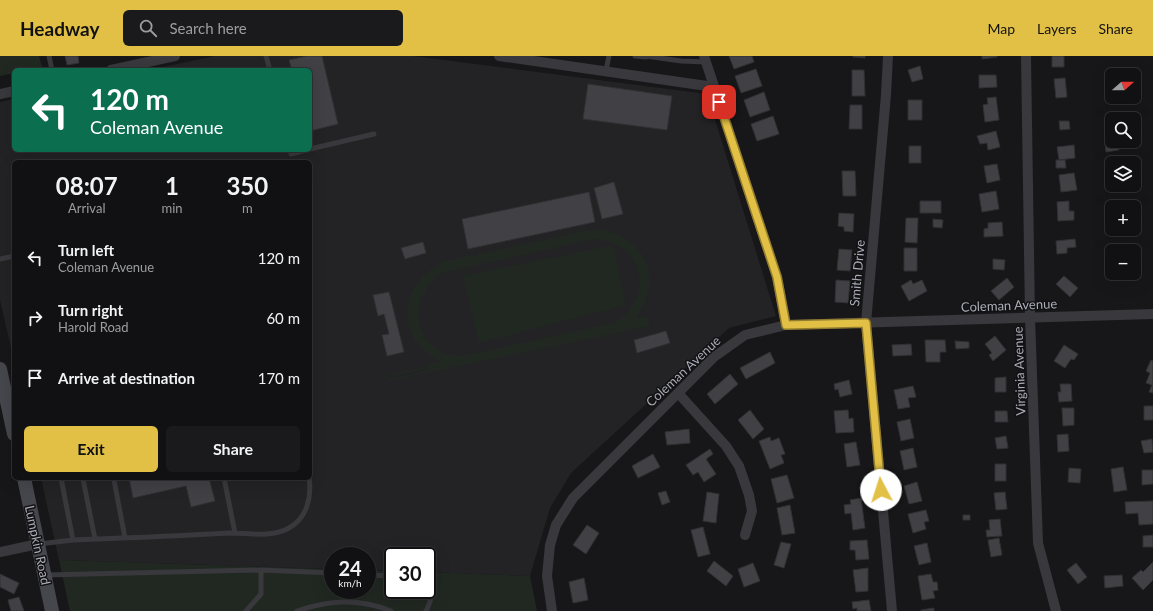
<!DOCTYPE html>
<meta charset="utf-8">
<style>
body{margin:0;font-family:Lato,sans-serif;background:#1a191b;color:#f1f3f6;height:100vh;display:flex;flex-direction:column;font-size:15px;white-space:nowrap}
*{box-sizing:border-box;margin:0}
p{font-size:13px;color:#9c9d9f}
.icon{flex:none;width:22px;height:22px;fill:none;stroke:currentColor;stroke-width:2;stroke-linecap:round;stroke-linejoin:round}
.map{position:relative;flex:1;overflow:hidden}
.drawer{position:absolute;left:12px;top:104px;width:300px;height:320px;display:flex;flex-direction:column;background:#111012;border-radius:6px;box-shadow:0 4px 16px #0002,0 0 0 1px #303032}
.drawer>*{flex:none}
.top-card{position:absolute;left:12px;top:12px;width:300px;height:84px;border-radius:6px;box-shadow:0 4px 16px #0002,0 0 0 1px #303032;background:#0b6e4f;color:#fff;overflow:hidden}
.needle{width:26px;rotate:69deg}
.controls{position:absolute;left:1105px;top:12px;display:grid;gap:8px}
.controls a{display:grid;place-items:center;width:36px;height:36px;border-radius:6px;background:#111012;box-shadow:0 4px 16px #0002,0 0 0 1px #303032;font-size:20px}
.speed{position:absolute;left:324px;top:491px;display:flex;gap:8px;font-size:20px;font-weight:700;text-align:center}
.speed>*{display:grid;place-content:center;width:52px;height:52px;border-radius:50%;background:#111012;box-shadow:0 4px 16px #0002,0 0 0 1px #303032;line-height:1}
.speed small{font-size:10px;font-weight:400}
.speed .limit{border:2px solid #111;border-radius:6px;background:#fff;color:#111}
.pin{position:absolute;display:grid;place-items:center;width:34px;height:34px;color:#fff;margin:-17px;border-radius:8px;box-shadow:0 2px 6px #0006}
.me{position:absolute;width:44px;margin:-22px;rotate:355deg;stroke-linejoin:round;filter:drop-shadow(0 0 3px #0008)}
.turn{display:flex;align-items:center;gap:14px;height:84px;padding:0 12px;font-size:18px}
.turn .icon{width:52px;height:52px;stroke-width:2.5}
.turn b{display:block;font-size:28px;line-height:34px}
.eta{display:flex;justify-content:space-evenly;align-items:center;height:68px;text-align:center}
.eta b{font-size:24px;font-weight:700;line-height:28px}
.button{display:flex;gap:8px;margin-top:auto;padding:8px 12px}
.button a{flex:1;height:46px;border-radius:6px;background:#e2c045;color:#111;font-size:16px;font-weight:700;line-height:46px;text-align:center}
.button a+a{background:#1a191b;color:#f1f3f6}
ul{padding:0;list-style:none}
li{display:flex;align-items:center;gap:12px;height:60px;padding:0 12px}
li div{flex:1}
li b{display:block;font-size:15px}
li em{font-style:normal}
header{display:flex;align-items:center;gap:24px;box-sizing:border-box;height:56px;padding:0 20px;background:#e2c045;color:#111}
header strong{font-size:19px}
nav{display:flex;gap:22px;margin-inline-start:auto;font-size:14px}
.search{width:280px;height:36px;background:#1a191b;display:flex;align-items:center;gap:10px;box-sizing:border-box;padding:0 14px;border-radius:6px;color:#9c9d9f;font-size:15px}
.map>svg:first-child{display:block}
.built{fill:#232325}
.green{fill:#212822;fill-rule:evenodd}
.building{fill:#414145;stroke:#313134}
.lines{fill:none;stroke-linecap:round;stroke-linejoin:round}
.lane{stroke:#38383d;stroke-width:5}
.street{stroke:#38383d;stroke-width:10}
.secondary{stroke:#46474d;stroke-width:14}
.route-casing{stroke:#937d2d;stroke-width:10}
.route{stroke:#e2c045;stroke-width:7}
.labels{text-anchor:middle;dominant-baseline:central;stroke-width:3;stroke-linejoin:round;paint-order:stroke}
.street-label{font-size:13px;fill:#aaacb7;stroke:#121113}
</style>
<header>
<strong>Headway</strong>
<div class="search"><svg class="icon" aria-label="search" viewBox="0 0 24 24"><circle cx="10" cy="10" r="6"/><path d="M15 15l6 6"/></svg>Search here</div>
<nav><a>Map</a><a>Layers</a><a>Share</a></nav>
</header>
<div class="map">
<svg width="1153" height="555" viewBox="0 0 1153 555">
<rect width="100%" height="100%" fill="#171618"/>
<path class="built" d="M215,0H413L707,38L776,260L729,272L571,417L550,452L530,520L427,516V500H393V515L367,514V500H333V513L59,504L41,422H310V106H14V305L0,244V46L14,43V94H310V14H149Z"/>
<path class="green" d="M0,0H39L42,11L30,14H14V17L0,20Z
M594,173C645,178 665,220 636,262L647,260L650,270L388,325V323L430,314L429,312L387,321V319L429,310V308L440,305C431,299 422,294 416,285C395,254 414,218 446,205ZM594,183C644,185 657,244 613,267L462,300C415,299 403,244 442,217Z
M613,189L626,249L479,287L463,220Z
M59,504L333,513V534H367V514L393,515V534H427V516L530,520L537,555H70Z"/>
<path class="building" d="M65,0H78L79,7L67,9Z
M307,0H322L338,68L310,75V14H292L289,4Z
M729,0H752L754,6L734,13Z
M853,0H865V2L853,1Z
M982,0H997V1L982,3Z
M1052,0H1064V11H1052Z
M920,10L923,23L912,26L908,14Z
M756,13L762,30L741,37L735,20Z
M852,14H864L865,40H852Z
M979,19H996L997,31L979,32Z
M1065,22L1067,41L1056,42L1054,23Z
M588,28L672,40L667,74L583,63Z
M764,36L770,54L750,61L744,44Z
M996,41L999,64L985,66L983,49L988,48L987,42Z
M908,44H922V64H908Z
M850,49H862V73H849Z
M773,60L779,78L757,85L751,68Z
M1059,65H1069L1070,73L1060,74Z
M996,75L1000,91L988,94L987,87L980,88L977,80Z
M1117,85L1119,94L1106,96L1105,87Z
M1074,89L1075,102L1059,104L1057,91Z
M909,90H921V107H909Z
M1056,104H1065L1066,112H1056Z
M997,108L1000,124L987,127L984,110Z
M842,115H855L856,140H843Z
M1074,117L1077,134L1061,136L1059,119Z
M614,126L623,158L602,163L594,132Z
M996,135L999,153L982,156L979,138Z
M589,136L595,166L468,193L462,163Z
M920,145H941V157H920Z
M1069,145V155H1074V164L1058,165L1057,146Z
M1108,156L1112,157V167L1107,166Z
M839,157L854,158L853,176L844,175V171L838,170Z
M906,162H918L917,187L905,186Z
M933,163L943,164L942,172L933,171Z
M1002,166L1003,180L984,181V173L988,172V167Z
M1075,183L1076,191L1067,192V197L1057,198L1056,185Z
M423,186L426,197L405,203L401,192Z
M904,192H917V215H904Z
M839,193L852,194L850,215L837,214Z
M993,203L1005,204L1004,214L993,213Z
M1064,220L1078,232L1070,241L1056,228Z
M1007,222L1014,231L999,244L991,235Z
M836,224L850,225L848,247L835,246Z
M911,224L913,228L922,224L927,235L909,245L901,230Z
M389,236L404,296L387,300L382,279L389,278L384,258L378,260L373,239Z
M666,275L670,287L637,297L634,284Z
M995,280L1006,294L993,305L989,299L992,297L985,288Z
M925,284H945L946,296H940V306H926Z
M955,285L969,286V292L956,293Z
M911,288L912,299L893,300L892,289Z
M1064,289L1078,298L1074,304L1071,303L1065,312L1054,305Z
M770,296L775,307L746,323L740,312Z
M1151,304L1153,305V337L1149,336L1152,329L1146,327L1150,317L1146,315Z
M730,318L738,328L715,348L707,338Z
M1006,321V336H995V322Z
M849,324L852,338L840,341L838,333L835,334L834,328Z
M1060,328H1071L1072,345L1059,346L1058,336H1061Z
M913,330L916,341L908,342L910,351L898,353L894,334Z
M1144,350H1153V364H1144Z
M1062,352H1074V369L1063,370Z
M750,354L764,373L753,383L738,364Z
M848,354L849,363L853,362L854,376L836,377L834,355Z
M995,355H1007L1008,366H995Z
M910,363L914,382L901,385L897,366Z
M689,373L690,387L667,389L665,376Z
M1068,378L1069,395L1058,396L1057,379Z
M1006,380L1008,392L997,393L995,382Z
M770,381L771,385L779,382L785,398L781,399L784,407L770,413L759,385Z
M1152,383L1153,396L1144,397L1141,385Z
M856,386L860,409L847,411L844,388Z
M913,392L917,411L904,414L900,395Z
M710,393L713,398L706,403L716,418L704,426L698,416L693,419L686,409Z
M653,398L660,411L638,422L632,410Z
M995,408H1006V425H995Z
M1123,411L1127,434L1114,436L1111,413Z
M1069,412L1081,413L1080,427L1068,426Z
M1142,414H1153V428L1142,429Z
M787,419L794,442L777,447L771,423Z
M129,422H209L215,445L191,451L186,430L133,442Z
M917,426L922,445L909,448L904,430Z
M666,435L670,446L662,449L658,437Z
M707,436L719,438L716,467L703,465Z
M1005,436L1007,453L996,454L994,437Z
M861,442L865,472L853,474L851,457L845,458L844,449L851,448L850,444Z
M1153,445V468L1139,469L1138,457L1126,458L1125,446Z
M790,449L795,477L782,479L777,452Z
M926,454L929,465L924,466L926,473L913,477L908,458Z
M963,459H970V464H963Z
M1000,463L1002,480L987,481L986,474H990L989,464Z
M587,469L599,477L586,498L573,489Z
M703,471L710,498L698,501L691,474Z
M1153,479V491H1143V480Z
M999,482L1002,499L991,501L988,484Z
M867,484L869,503L856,504L855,494H850V485Z
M781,486L791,488L784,512L774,509Z
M927,487L931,506L919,509L914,490Z
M714,505L733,520L726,530L707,515Z
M1153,506V524L1143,534L1132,522L1141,514L1143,516Z
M753,507L760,525L744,531L738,513Z
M1076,507L1087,521L1078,528L1067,514Z
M868,512V535L856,536L853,514Z
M0,518L19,527L14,538L0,531Z
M931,518L933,526H937L938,534L933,535L935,542L922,544L918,520Z
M1122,519L1123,530L1105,532L1104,520Z
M584,522L588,544L573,547L569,526Z
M19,541L24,555H11L8,544Z
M869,544L871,555H857V552L853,553L852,546Z
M934,552V555H921V554Z"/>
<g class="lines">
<path class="lane" d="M49,0L52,14
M266,0L270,14
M635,0L646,1
M646,0L681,5L706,6
M606,14L609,0
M310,93L374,78
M290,94L291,98L306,94
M0,203L14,200
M61,422L73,484C125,482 177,480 229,477C248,477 271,482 289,472C307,462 312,441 309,422
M89,422L83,423L95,483
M111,422L114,424L125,482
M224,422L235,477
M39,488L73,484
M261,514L333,517
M45,519L261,514V538L246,555
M367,519L393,520
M297,555C329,544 359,542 391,555
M426,555C431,545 435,535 427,525"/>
<path class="street" d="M499,0L714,31
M704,0L777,221L786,269
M888,0L886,39L866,267L892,555
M1026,0L1030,261L1038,487L1056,555
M111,14L175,0
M0,38L14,35
M678,337L726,390L739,410L749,439L752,455L745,479
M0,496L38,488
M552,555L547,520L550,489L556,469L573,442L714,301L745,279L786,269L1153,258"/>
<path class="secondary" d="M0,313L14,378
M24,422L52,555"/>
</g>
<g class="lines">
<defs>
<path id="route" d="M719,46L777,221L786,269L866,267L881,434"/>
</defs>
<use href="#route" class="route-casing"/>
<use href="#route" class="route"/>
</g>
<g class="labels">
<g class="street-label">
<text transform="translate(857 217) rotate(-85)">Smith Drive</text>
<text transform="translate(1009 249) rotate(-2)">Coleman Avenue</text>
<text transform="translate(683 315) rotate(-43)">Coleman Avenue</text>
<text transform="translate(1019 315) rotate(-92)">Virginia Avenue</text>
<text transform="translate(38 489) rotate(78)">Lumpkin Road</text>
</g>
</g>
</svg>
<div class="controls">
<a><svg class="needle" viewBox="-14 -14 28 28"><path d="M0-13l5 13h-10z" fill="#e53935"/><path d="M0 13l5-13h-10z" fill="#9c9d9f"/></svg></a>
<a><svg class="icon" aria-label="search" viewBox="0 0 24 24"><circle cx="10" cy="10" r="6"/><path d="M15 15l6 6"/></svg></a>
<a><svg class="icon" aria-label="layers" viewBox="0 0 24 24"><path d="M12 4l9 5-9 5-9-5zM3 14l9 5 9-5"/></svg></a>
<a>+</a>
<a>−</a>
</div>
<div class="speed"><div>24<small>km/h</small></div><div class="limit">30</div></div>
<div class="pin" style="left:719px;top:46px;background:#d93025"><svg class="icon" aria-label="arrive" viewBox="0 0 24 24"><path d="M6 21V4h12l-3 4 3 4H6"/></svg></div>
<svg class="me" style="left:881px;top:434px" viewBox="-20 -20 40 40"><circle r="19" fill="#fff"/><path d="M0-13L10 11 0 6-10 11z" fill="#e2c045"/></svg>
<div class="top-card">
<div class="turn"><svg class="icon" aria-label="left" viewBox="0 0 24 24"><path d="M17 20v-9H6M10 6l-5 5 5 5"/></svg><div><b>120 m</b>Coleman Avenue</div></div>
</div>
<section class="drawer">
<div class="eta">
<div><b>08:07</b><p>Arrival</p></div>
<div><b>1</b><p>min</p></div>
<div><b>350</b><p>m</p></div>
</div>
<ul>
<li><svg class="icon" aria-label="left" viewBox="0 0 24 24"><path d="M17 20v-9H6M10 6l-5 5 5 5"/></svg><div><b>Turn left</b><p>Coleman Avenue</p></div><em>120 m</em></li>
<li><svg class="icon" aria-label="right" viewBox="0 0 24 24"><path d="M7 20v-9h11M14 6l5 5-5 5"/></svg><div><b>Turn right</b><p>Harold Road</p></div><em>60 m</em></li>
<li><svg class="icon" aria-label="arrive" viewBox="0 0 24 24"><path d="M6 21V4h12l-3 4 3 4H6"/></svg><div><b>Arrive at destination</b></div><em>170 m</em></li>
</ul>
<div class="button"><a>Exit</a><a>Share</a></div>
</section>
</div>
